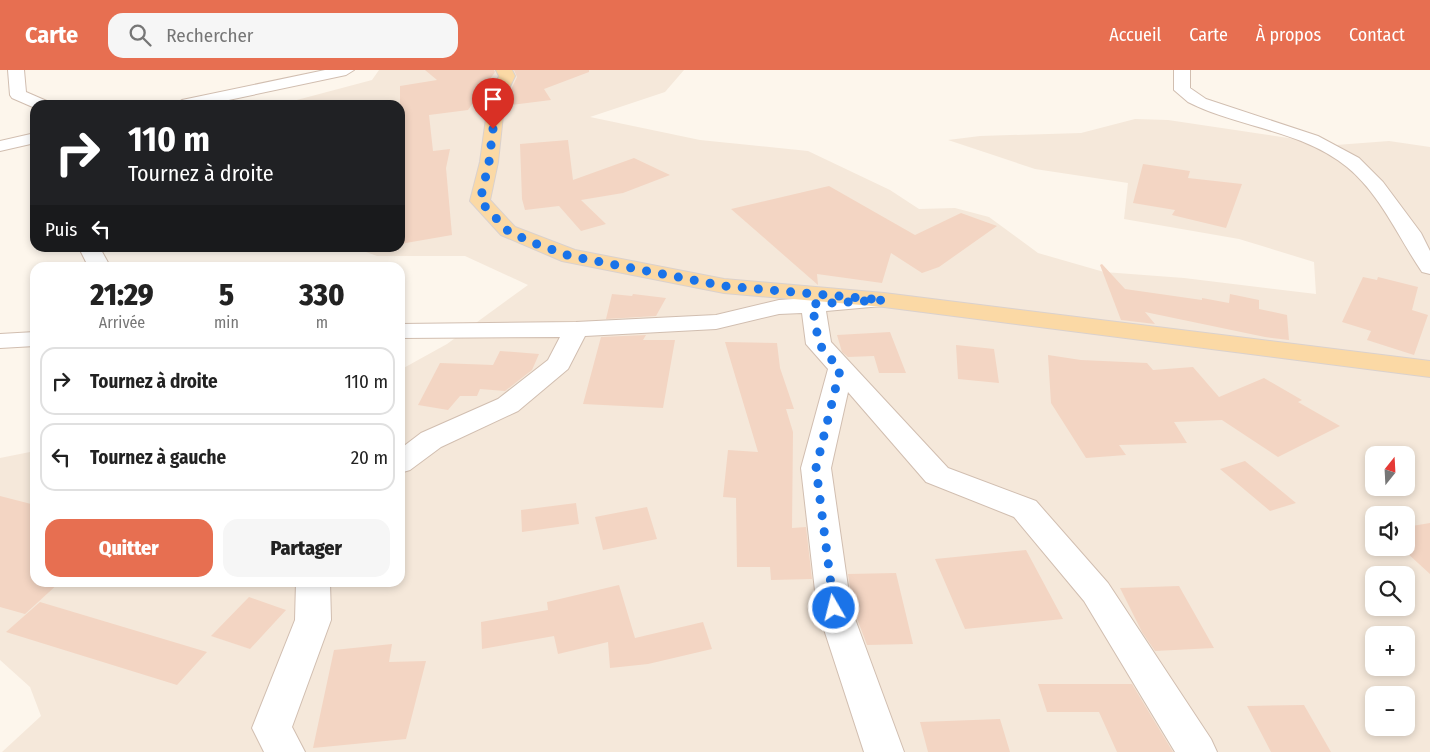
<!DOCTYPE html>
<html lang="fr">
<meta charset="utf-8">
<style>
body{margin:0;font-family:"Fira Sans Condensed",sans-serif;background:#f6f6f6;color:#222;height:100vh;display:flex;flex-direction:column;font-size:19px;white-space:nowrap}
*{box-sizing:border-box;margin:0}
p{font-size:16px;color:#767676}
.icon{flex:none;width:28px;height:28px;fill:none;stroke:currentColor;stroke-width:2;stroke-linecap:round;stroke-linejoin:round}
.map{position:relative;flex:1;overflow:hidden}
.details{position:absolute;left:30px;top:192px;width:375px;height:325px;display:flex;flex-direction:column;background:#fff;border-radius:15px;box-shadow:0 2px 8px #0003}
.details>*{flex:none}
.hud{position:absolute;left:30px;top:30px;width:375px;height:152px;border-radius:15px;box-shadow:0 2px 8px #0003;background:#202124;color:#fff;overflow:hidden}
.needle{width:32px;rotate:18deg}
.controls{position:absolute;left:1365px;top:376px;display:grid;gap:10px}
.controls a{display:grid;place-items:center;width:50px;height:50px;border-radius:10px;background:#fff;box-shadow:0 2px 8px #0003;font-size:25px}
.pin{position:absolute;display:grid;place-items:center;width:42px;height:42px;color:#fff;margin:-51px -21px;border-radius:50% 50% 50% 0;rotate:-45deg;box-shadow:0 0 5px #0007}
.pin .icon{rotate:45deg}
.me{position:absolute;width:55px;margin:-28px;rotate:352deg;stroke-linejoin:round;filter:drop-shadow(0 0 4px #0008)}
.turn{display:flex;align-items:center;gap:18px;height:105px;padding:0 15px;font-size:22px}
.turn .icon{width:65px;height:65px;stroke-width:2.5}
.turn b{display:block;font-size:35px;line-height:42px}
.then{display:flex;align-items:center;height:48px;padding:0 15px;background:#0003;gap:10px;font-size:19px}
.eta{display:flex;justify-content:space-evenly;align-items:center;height:85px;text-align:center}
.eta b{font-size:30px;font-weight:800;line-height:35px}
.primary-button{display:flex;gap:10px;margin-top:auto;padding:10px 15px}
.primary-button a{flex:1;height:58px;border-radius:15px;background:#e76f51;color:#fff;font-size:20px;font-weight:800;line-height:58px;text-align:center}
.primary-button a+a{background:#f6f6f6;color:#222}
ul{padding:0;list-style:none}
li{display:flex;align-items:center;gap:15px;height:68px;margin:0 10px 8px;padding:0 5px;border:2px solid #e0e0e0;border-radius:15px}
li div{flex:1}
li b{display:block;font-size:19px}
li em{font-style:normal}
header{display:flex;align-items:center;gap:30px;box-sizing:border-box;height:70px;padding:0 25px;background:#e76f51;color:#fff}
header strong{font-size:24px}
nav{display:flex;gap:28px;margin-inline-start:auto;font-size:18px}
.search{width:350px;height:45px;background:#f6f6f6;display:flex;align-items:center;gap:12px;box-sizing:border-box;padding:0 18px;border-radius:15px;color:#767676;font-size:19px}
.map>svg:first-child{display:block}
.residential{fill:#f5e8da;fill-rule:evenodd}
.building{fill:#f3d5c3}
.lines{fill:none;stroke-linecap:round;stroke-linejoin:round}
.minor-casing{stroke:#d1beb0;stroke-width:2}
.major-casing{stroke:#dad1cd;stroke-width:2}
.minor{fill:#fff;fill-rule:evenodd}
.major{fill:#fbd9a5;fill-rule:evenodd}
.route{stroke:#1a73e8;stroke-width:9;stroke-dasharray:0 16.2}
</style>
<header>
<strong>Carte</strong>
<div class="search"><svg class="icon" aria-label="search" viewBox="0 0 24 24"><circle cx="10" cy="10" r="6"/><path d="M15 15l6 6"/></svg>Rechercher</div>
<nav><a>Accueil</a><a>Carte</a><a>À propos</a><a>Contact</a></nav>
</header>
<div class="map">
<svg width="1430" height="682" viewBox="0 0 1430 682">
<rect width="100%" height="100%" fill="#fdf6ec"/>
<path class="residential" d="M379,0H684L665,22L590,47L700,70L808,81L890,120L919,139L955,138L989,147L1038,183L1104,202L1184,208L1316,224L1314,192L1239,169L1124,149L1128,113L1035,99L948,70L980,66L1081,63L1135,49L1168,50L1336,75L1389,71L1430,77V682H2L41,646L30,617L0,590V388L35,381V512H400V300L447,274L528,215L465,186H377L355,178H400V35H278L372,10ZM1374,385H1406V418H1374ZM1374,445H1406V478H1374ZM1374,505H1406V538H1374ZM1374,565H1406V598H1374ZM1374,625H1406V658H1374Z"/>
<path class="building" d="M425,0H494L495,2L468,40L429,45L433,81L450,79L446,98L452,165L400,174V16L437,10Z
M514,0H589V2L544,19L551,30L511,35L508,26L517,7Z
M568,70L573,110L634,88L670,105L623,123L581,130L606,154L581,161L559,136L525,140L522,129L520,74Z
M1143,94L1190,101L1188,108L1242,114L1226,158L1172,145L1175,140L1133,133Z
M829,116L915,165L961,143L997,156L939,197L922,203L891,183L882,213L817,204L818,215L731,139Z
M1102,194L1125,219L1202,230V228L1229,233L1230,224L1259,230V239L1287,245L1289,270L1265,267L1145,242L1155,254L1121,250L1100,195Z
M1363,207L1377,210L1378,207L1418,217L1412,240L1428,245L1414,285L1367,270L1371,261L1342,252Z
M612,224L632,226L633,224L666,228L656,246L606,249Z
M890,262L906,303H879L874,286L848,287L842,282L837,265Z
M646,265L643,270H675L663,338L583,334L601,267Z
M725,272L777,273L780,298L794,339H786L793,362L792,458L806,457L812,509L771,510L770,497H737L736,428L723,427L728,380L758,382Z
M956,275L994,279L999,313L958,309Z
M500,281L539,284L532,300L505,321L480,319L477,326H460L448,340L418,335L440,293L493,295Z
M1048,285L1081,290L1147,293L1153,300L1193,297L1219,327L1264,308L1302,330L1298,332L1340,356L1278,387L1222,350L1174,352L1187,373L1119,375L1126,385L1086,388L1051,333Z
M1245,391L1296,433L1270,441L1220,399Z
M0,426L35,435V512H60L25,544L0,537Z
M576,433L579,454L522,462L521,440Z
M647,437L657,469L603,480L595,447Z
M1430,453V504L1406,482V457Z
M1026,480L1063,549L965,559L935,489Z
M896,503L913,574L867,575L853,538L848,504Z
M619,515L635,568L703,552L712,579L648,594L610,598L608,572L558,584L554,566L482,579L481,552L548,540L547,532Z
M1179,516L1214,578L1155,581L1142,562L1120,518Z
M249,527L286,540L250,579L211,566Z
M40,532L207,582L177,615L6,562Z
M392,574L389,592L426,591L406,669L313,678L334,580Z
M1038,614H1132L1173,682H1117L1099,642H1047Z
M1304,635L1331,682H1271L1247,636Z
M1000,649L1010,682H928L920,652Z"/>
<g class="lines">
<defs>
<path id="minor" d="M8,0H24L26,22L49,32L51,35H35V38L12,28L10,25Z
M325,0H354L346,5L205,35H174L182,30Z
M1174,0H1190V18L1206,29L1318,66L1359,88L1383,112L1421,163L1430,181V204L1422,202C1398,167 1381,125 1347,97C1302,60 1239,58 1188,32L1174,20Z
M35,63V73L0,81V71Z
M79,178H100L111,198H89Z
M874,224L882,226L886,231L882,236L826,241L831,272L948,398L1036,431L1108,513L1211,669L1217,682H1175L1084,531L1014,447L926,412L848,322L831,398L851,538L904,682H864L817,538L801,398L828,299L806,274L802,243L779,244L716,259L585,266L568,299L518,341L441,377L410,400L400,403V379L421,363L498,329L548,290L560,267L400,268V254L576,252L716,245L779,230Z
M35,262V276L0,278V264Z
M296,512H330L331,550L292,657L305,682H264L252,658L295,550Z"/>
<path id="major" d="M496,0H512L515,6L505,27L498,92L490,130L515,157L575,180L724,209L884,223L1430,291V307L884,237L724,223L562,191L501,165L470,131L480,92L489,27L499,6Z"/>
</defs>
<use href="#minor" class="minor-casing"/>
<use href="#major" class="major-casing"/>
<use href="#minor" class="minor"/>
<use href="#major" class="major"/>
</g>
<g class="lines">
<path class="route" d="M493,59L489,92L480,131L508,161L531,172L570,186L724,216L884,230L812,234L819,274L840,300L816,398L834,538"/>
</g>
</svg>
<div class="controls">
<a><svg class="needle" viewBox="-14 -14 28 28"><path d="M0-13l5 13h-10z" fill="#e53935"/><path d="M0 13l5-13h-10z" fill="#767676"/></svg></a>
<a><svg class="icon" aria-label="sound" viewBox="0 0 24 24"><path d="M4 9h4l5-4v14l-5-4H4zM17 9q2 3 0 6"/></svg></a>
<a><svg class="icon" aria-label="search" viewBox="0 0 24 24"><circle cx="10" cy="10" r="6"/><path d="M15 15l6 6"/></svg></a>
<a>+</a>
<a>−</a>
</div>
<div class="pin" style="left:493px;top:59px;background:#d93025"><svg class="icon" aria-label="arrive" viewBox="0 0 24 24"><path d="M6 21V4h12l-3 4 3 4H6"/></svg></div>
<svg class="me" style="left:834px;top:538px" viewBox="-20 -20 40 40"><circle r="17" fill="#1a73e8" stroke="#fff" stroke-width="3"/><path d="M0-11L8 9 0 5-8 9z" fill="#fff"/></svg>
<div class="hud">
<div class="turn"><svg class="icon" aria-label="right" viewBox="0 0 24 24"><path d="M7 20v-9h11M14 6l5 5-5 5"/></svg><div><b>110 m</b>Tournez à droite</div></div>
<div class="then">Puis<svg class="icon" aria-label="left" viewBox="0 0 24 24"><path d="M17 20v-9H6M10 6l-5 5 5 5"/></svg></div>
</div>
<section class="details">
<div class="eta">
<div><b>21:29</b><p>Arrivée</p></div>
<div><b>5</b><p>min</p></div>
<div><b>330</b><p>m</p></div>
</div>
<ul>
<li><svg class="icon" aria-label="right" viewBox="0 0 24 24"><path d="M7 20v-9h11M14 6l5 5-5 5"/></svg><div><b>Tournez à droite</b></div><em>110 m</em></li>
<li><svg class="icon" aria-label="left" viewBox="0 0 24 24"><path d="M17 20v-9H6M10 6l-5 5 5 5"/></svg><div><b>Tournez à gauche</b></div><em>20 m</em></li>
</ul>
<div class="primary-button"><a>Quitter</a><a>Partager</a></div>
</section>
</div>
